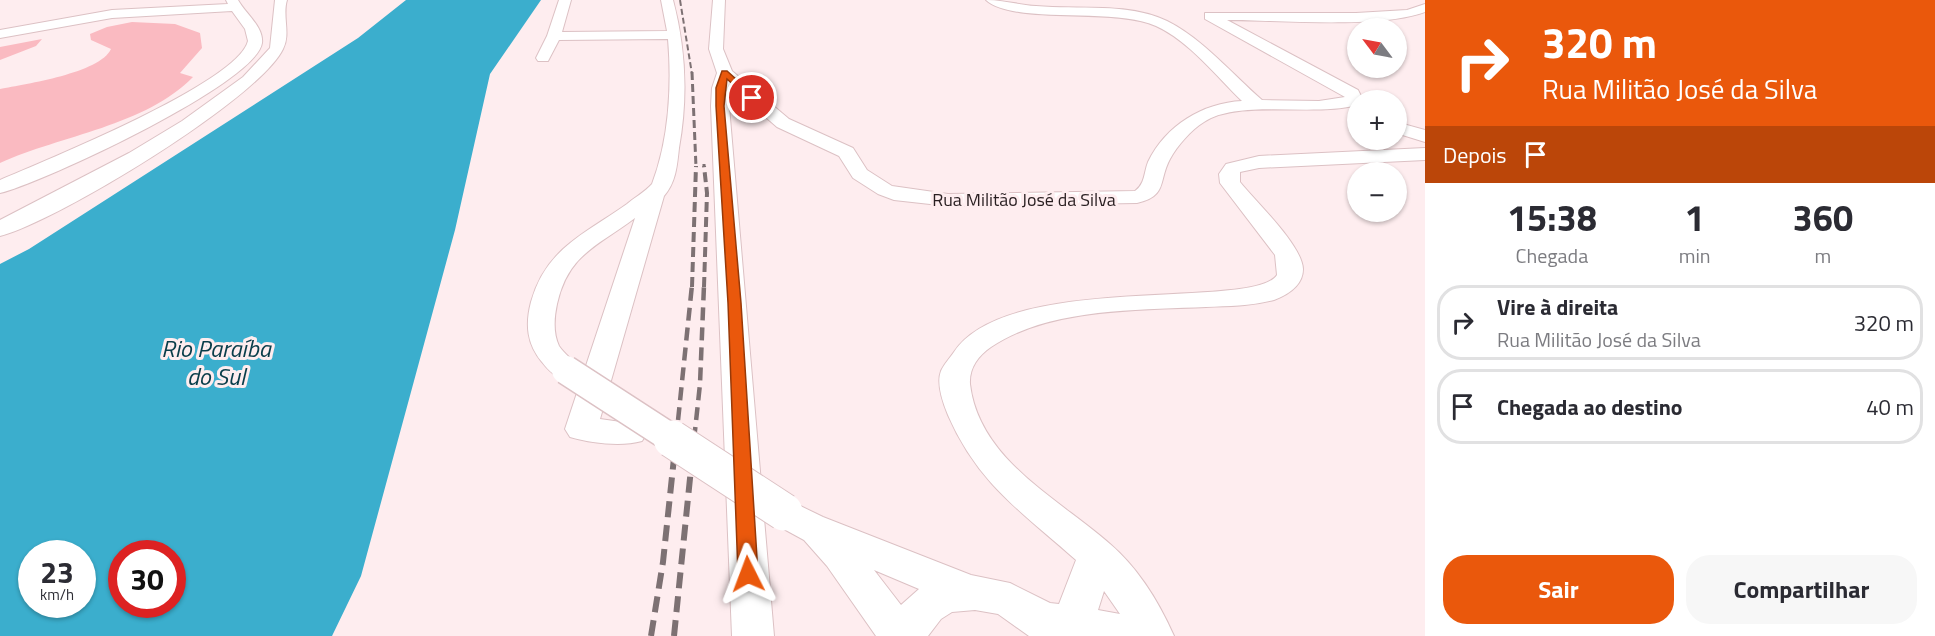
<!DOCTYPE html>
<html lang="pt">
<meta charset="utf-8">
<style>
body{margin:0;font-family:"Titillium Web",sans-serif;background:#f7f7f7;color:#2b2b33;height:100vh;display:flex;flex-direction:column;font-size:22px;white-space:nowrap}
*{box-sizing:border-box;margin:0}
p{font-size:20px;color:#7c7c81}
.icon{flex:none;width:33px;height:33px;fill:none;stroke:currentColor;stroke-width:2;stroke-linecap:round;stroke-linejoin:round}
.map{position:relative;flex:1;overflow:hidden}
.side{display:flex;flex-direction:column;background:#fff;width:510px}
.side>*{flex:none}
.banner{background:#ea580c;color:#fff;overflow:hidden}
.needle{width:39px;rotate:302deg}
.fabs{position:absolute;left:1347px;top:18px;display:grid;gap:12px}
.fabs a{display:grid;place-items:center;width:60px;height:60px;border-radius:50%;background:#fff;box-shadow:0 2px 4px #0004;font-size:30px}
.speed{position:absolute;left:18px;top:540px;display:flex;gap:12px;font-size:30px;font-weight:700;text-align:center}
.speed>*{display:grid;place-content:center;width:78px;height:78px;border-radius:50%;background:#fff;box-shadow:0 2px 4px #0004;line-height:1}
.speed small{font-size:15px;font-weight:400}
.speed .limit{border:9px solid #d22;background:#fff;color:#111}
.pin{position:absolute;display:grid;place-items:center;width:51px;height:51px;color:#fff;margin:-26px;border:3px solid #fff;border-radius:50%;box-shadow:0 2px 6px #0007}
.me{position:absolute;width:66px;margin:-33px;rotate:357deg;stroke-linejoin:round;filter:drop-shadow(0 0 4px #0008)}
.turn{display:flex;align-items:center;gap:21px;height:126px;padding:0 18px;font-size:27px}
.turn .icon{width:78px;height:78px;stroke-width:2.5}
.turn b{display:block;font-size:42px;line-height:51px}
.then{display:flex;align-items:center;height:57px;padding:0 18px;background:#0003;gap:12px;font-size:22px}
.eta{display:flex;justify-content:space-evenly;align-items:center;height:102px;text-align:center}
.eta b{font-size:36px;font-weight:700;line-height:42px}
.button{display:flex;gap:12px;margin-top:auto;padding:12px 18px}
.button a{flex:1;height:69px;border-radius:24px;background:#ea580c;color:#fff;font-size:24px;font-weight:700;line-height:69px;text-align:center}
.button a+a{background:#f7f7f7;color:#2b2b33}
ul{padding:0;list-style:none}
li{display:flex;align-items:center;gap:18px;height:75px;margin:0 12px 9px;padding:0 6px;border:3px solid #e1e1e2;border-radius:24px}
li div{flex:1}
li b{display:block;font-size:22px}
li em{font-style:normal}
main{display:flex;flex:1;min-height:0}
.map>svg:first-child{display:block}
.green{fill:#fabac1}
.water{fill:#3baecd;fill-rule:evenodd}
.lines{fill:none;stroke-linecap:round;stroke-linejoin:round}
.minor-casing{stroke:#dcc1c4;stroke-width:2}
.minor{fill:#fff;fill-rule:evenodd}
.rail-far4{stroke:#7d7173;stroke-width:2;stroke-dasharray:6 3;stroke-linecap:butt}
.rail-far3{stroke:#7d7173;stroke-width:3;stroke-dasharray:8 4;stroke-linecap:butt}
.rail-far2{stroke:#7d7173;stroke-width:4;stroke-dasharray:10 5;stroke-linecap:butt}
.rail-far1{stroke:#7d7173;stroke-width:4.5;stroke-dasharray:13 7;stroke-linecap:butt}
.rail{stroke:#7d7173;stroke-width:6;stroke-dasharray:16 8;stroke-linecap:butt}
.minor-bridge-far1-casing{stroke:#dcc1c4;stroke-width:31;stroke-linecap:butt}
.minor-bridge-casing{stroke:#dcc1c4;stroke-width:39;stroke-linecap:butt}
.minor-bridge-far1{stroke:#fff;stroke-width:28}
.minor-bridge{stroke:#fff;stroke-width:37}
.route{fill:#ea580c;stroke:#983908;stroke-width:1.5}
.labels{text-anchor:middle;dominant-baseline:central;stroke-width:6;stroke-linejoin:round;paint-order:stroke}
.far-street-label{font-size:18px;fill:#291f21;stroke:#feedef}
.water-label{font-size:24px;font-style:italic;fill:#093d4a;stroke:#feedef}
</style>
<main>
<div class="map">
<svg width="1425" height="636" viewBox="0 0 1425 636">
<rect width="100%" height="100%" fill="#feedef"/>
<path class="green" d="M132,22L175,24L200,33L202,48L180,73L193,77C145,126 62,135 0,163V89C26,84 100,73 111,49L91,40L90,34L107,27Z
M42,39L36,46L0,60V47Z"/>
<path class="water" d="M406,0H541L490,74L455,230L361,576L332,636H0V264L29,249L358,38ZM32,554H82V604H32ZM122,554H172V604H122Z"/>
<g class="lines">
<defs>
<path id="minor" d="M226,0H238C245,13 264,27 262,43C257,83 42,183 0,193V180C44,161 238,83 248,41L245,29L232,11L112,18L0,38V30L112,10L228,4Z
M275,0H287C282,16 291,34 283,49C259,99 56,222 0,236V220L129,153L182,121L243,77L270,48Z
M559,0H571L562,32L667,31L661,0H673C686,49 688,98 679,148C677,166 676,182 664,196L600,419L642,425L647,433L642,441C621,447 591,443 570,437L565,429L635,218C598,246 568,254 557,304C554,318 553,333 559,346C565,355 575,361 581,370L576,377C560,381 552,375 542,362C527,344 525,325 531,302C546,248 585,234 627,204C635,197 645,192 652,184C669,140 672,86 668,39L559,40L548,61H538L536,58L547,36Z
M713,0H725L723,49L732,71L789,119L853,148L867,170L892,186L948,194L1135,191C1145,184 1144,172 1148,162C1166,125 1203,103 1242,101C1216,76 1189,41 1156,26C1114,7 1013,25 986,0C1003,0 1019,5 1036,6C1078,10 1127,2 1167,21C1203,39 1232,74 1262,100L1319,101L1345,97L1205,19V13H1356L1407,10L1425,4V12C1380,29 1278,20 1227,20L1358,90L1363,100H1358V105C1312,117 1239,99 1204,122C1191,130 1177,146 1170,159C1158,181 1168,196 1137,203L948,206L894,200L878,194L853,178L839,156L777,127L729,85V106L774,636H732L711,106L712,88L717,73L709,49Z
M1396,122L1425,130V142L1396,133Z
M1425,148V160L1259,168L1240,172V182C1256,202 1302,245 1303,269C1303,286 1287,295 1274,300C1251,306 1229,306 1206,307C1139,310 1048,308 991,347C978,356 969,368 970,384C979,460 1059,499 1110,544C1138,568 1159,602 1174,636H1029L998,614L975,610L952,612L941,619L928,636H876L827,566L804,540L771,522L766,512L771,502L784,498L823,517L971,575L1010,583L1050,603L1059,604L1076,560C1022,512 978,484 948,415C943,403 936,384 941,371C944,364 950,358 954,352C1007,271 1254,311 1277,275L1275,255L1220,183L1219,174L1226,164L1259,156ZM874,570L919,589L901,605ZM1104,591L1120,614L1098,610Z"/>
</defs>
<use href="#minor" class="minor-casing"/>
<use href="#minor" class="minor"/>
<path class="rail-far4" d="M680,0L692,74"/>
<path class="rail-far3" d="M692,72L696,167
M704,164V167"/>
<path class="rail-far2" d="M692,287L696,166
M704,287L707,193L704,166"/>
<path class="rail-far1" d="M676,440L692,285
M694,440L700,384L704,285"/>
<path class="rail" d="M651,636L663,562L676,439
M674,636L694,439"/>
<defs>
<path id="minor-bridge-far1" d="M566,370L674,440"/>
<path id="minor-bridge" d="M672,439L784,512"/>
</defs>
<use href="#minor-bridge-far1" class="minor-bridge-far1-casing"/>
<use href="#minor-bridge" class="minor-bridge-casing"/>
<use href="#minor-bridge-far1" class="minor-bridge-far1"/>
<use href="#minor-bridge" class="minor-bridge"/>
</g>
<path class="route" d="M722,71H727L757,98L749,99L727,79L724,106L741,303L758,574L755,580L748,582L741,580L738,574L728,303L716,106V88Z"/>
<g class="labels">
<g class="far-street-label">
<text x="1024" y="199">Rua Militão José da Silva</text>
</g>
<g class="water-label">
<text x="216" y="348">Rio Paraíba<tspan x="216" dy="28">do Sul</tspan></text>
</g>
</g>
</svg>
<div class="fabs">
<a><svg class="needle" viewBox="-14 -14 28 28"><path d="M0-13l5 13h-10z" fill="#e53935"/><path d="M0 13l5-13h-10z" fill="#7c7c81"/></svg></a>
<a>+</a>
<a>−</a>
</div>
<div class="speed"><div>23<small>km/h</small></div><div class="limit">30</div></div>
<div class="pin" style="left:752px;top:98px;background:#d93025"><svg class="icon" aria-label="arrive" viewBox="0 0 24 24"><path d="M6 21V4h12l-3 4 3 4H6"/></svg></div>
<svg class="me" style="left:748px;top:574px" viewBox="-20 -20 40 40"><path d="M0-17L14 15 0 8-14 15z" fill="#ea580c" stroke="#fff" stroke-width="4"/></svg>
</div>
<section class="side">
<div class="banner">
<div class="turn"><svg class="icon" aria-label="right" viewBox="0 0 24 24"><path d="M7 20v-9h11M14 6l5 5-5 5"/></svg><div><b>320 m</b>Rua Militão José da Silva</div></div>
<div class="then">Depois<svg class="icon" aria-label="arrive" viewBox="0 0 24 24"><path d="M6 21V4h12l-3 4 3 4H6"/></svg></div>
</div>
<div class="eta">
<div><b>15:38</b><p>Chegada</p></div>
<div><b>1</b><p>min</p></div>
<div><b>360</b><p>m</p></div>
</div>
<ul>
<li><svg class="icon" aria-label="right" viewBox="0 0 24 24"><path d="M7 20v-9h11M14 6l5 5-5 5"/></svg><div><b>Vire à direita</b><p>Rua Militão José da Silva</p></div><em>320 m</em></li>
<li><svg class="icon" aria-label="arrive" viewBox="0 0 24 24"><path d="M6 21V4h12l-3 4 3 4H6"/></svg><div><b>Chegada ao destino</b></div><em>40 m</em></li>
</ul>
<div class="button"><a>Sair</a><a>Compartilhar</a></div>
</section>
</main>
